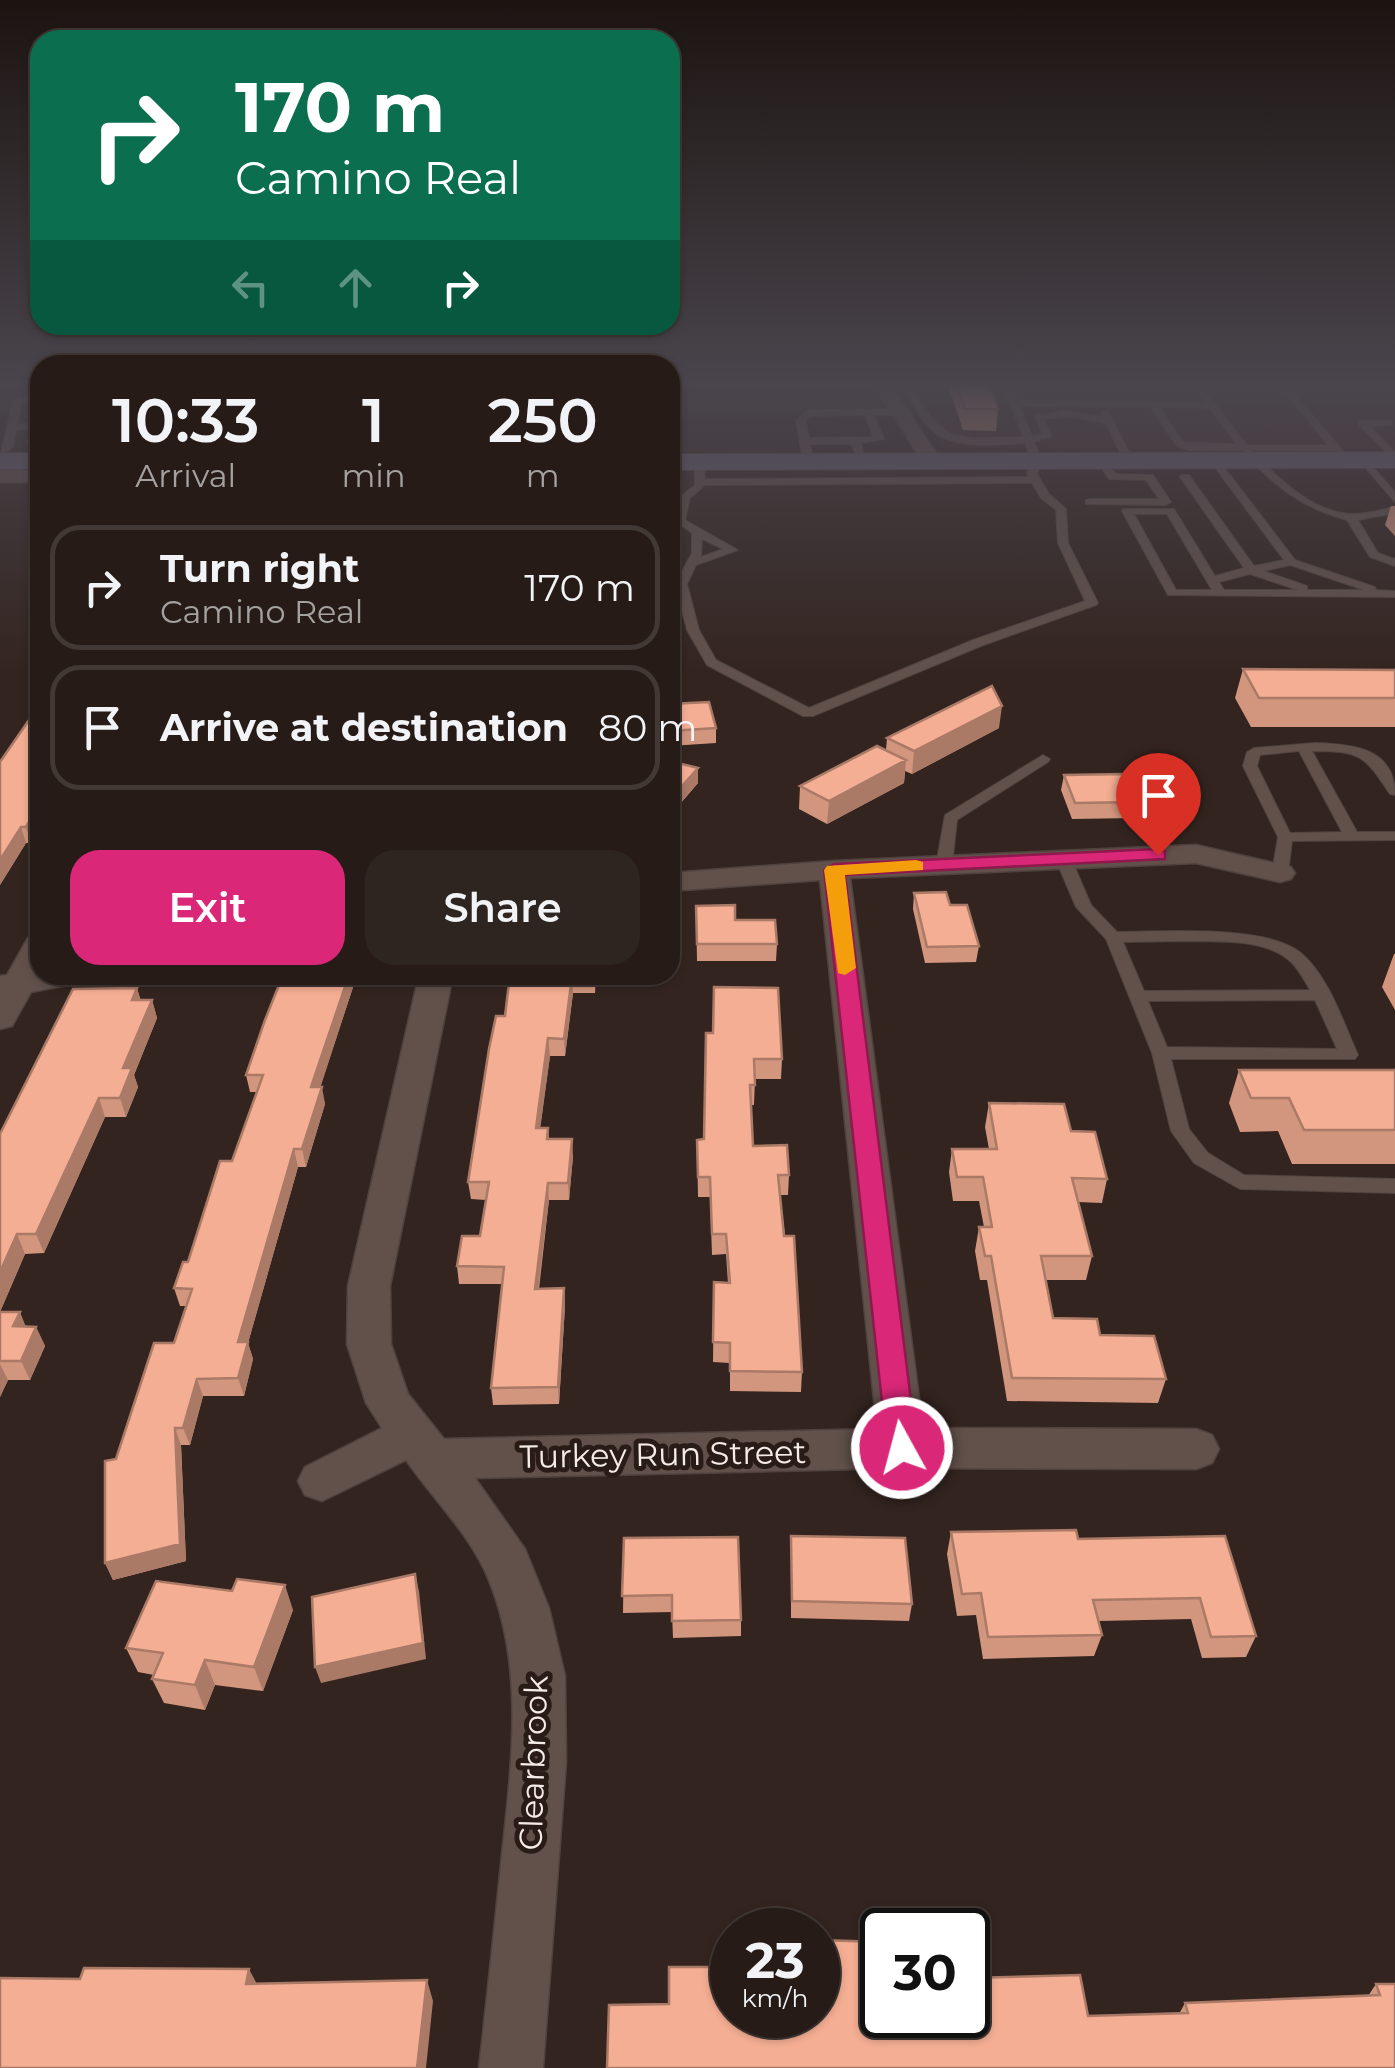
<!DOCTYPE html>
<style>
body{margin:0;font-family:Montserrat,sans-serif;background:#2e2420;color:#f1f3f6;height:100vh;display:flex;flex-direction:column;font-size:38px;white-space:nowrap}
*{box-sizing:border-box;margin:0}
p{font-size:32px;color:#a4a1a1}
.icon{flex:none;width:55px;height:55px;fill:none;stroke:currentColor;stroke-width:2;stroke-linecap:round;stroke-linejoin:round}
.map{position:relative;flex:1;overflow:hidden}
.drawer{position:absolute;left:30px;top:355px;width:650px;height:630px;display:flex;flex-direction:column;background:#261b17;border-radius:30px;box-shadow:0 2px 8px #0004,0 0 0 2px #423936}
.drawer>*{flex:none}
.top-card{position:absolute;left:30px;top:30px;width:650px;height:305px;border-radius:30px;box-shadow:0 2px 8px #0004,0 0 0 2px #423936;background:#0b6e4f;color:#fff;overflow:hidden}
.speed{position:absolute;left:710px;top:1908px;display:flex;gap:20px;font-size:50px;font-weight:700;text-align:center}
.speed>*{display:grid;place-content:center;width:130px;height:130px;border-radius:50%;background:#261b17;box-shadow:0 2px 8px #0004,0 0 0 2px #423936;line-height:1}
.speed small{font-size:25px;font-weight:400}
.speed .limit{border:5px solid #111;border-radius:15px;background:#fff;color:#111}
.pin{position:absolute;display:grid;place-items:center;width:85px;height:85px;color:#fff;margin:-102px -42px;border-radius:50% 50% 50% 0;rotate:-45deg;box-shadow:0 0 10px #0007}
.pin .icon{rotate:45deg}
.me{position:absolute;width:110px;margin:-55px;rotate:353deg;stroke-linejoin:round;filter:drop-shadow(0 0 8px #0008)}
.turn{display:flex;align-items:center;gap:35px;height:210px;padding:0 40px;font-size:45px}
.turn .icon{width:130px;height:130px;stroke-width:2.5}
.turn b{display:block;font-size:70px;line-height:85px}
.lanes{display:flex;align-items:center;height:95px;padding:0 40px;background:#0003;justify-content:center;gap:50px;direction:ltr}
.lanes .off{opacity:.35}
.eta{display:flex;justify-content:space-evenly;align-items:center;height:170px;text-align:center}
.eta b{font-size:60px;font-weight:600;line-height:70px}
.primary-button{display:flex;gap:20px;margin-top:auto;padding:20px 40px}
.primary-button a{flex:1;height:115px;border-radius:30px;background:#db2777;color:#fff;font-size:40px;font-weight:600;line-height:115px;text-align:center}
.primary-button a+a{background:#2e2420;color:#f1f3f6}
ul{padding:0;list-style:none}
li{display:flex;align-items:center;gap:30px;height:125px;margin:0 20px 15px;padding:0 20px;border:5px solid #423936;border-radius:30px}
li div{flex:1}
li b{display:block;font-size:38px}
li em{font-style:normal}
.map>svg:first-child{display:block}
.built{fill:#3f2a22}
.lines{fill:none;stroke-linecap:round;stroke-linejoin:round}
.service-casing{stroke:#4f423e;stroke-width:2}
.minor-casing{stroke:#4f423e;stroke-width:3}
.secondary-casing{stroke:#4f423e;stroke-width:2}
.service{fill:#62514b;fill-rule:evenodd}
.minor{fill:#62514b;fill-rule:evenodd}
.secondary{fill:#6a6276;fill-rule:evenodd}
.wall{fill:#d2967e}
.shaded-wall{fill:#ab7a67}
.building{fill:#f4ae93;stroke:#ab7a67;stroke-width:2.5}
.route{fill:#db2777;stroke:#8e194d;stroke-width:2.5}
.slow{fill:#f59e0b}
.labels{text-anchor:middle;dominant-baseline:central;stroke-width:10;stroke-linejoin:round;paint-order:stroke}
.near-street-label{font-size:32px;fill:#f5ebe7;stroke:#291b16}
</style>
<div class="map">
<svg width="1395" height="2068" viewBox="0 0 1395 2068">
<rect width="100%" height="100%" fill="#33241f"/>
<path class="built" d="M900,385H1395V449L944,448Z"/>
<g class="lines">
<defs>
<path id="service" d="M903,385H911L932,419L950,434L974,438L1023,437L1003,385H1011L1018,400L1205,402L1193,385H1201L1247,445H1328L1279,385H1287L1343,451L1338,454L1333,451L1252,450C1277,478 1314,514 1354,514C1368,514 1382,509 1395,507V513L1358,520L1378,553L1395,559V566L1370,557L1347,520C1302,508 1272,485 1242,450H1188L1177,446L1152,411L1153,407L1020,406L1032,436L1042,434L1035,416L1064,411L1103,417L1102,411H1108L1133,460L1125,462L1106,424L1074,417L1043,419L1052,436L1034,442L1042,460L1037,474L1049,494L1066,509L1068,543L1098,603L1096,605L981,646L813,716H803L707,665L687,630L675,584L692,553V533L675,521L680,497L695,485L694,462L699,459L704,462L705,479L1029,477L1027,474L1032,460L1025,443C998,445 955,450 933,431C919,420 912,400 903,385ZM1162,407L1209,408L1237,444L1183,442L1162,411ZM1032,483L1041,498L1056,510L1058,543L1085,601L973,640L809,708L716,660L699,630L687,584L696,565L738,550L685,520L690,498L705,485ZM702,539L723,549L701,557Z
M1335,385H1395V389L1339,388Z
M40,390V396L21,403L17,425L40,422V428L16,430L13,447L0,457L13,401Z
M808,410L898,409L903,412L898,415H874L884,439L861,443L866,463H860L851,444H810L813,461L808,464L803,461L796,420ZM865,415L873,437L809,438L806,421L810,416Z
M1362,420L1392,421V425L1370,426L1395,452V461L1359,425V421Z
M40,438V444L27,442L29,440Z
M1363,456L1395,492V502L1358,459Z
M1101,457L1116,474L1153,475L1171,502L1166,505L1086,504V500L1090,499H1159L1146,480L1109,479L1096,460Z
M1211,458H1217L1295,560L1375,587L1376,590L1395,591V597L1168,595L1122,511L1123,509H1174L1215,576L1244,568L1180,477L1181,475H1189L1254,566L1284,560L1211,462ZM1134,514H1167L1212,590H1176ZM1290,565L1364,590H1307V586L1264,571ZM1250,574L1298,590H1224L1219,582Z
M1315,743C1353,744 1395,748 1395,795L1390,794C1364,755 1361,751 1312,751L1357,832H1395V840L1292,841L1288,873L1280,878L1275,876L1272,873L1278,837L1243,766L1247,752L1254,748ZM1298,751H1299L1342,832L1290,833L1257,766L1260,755Z
M1043,755L1050,759L1048,762L957,820L952,865L949,868H939L936,865L945,815Z
M1063,853L1071,858L1091,905L1117,932C1163,932 1266,924 1301,953C1329,977 1343,1022 1358,1055L1355,1059H1171L1189,1129L1208,1153L1244,1175L1395,1179V1193L1240,1189L1194,1163L1171,1131L1152,1053L1106,939L1076,907L1055,858ZM1182,941C1215,942 1267,937 1292,963C1299,970 1305,981 1310,990L1144,991L1123,942ZM1315,1000L1337,1049L1167,1047L1148,1001Z"/>
<path id="minor" d="M874,385H890L941,460L938,464H924Z
M0,470H40V482H0Z
M1196,845L1291,867L1295,873L1291,879L1280,882L1196,863L850,878L923,1428L1196,1429L1212,1435L1219,1449L1212,1463L1196,1469L902,1468L475,1478L525,1549L549,1608L565,1676L566,1762L543,2068H479C487,2000 494,1932 501,1864C511,1768 526,1669 488,1578C470,1534 432,1498 406,1460L322,1501L305,1495L298,1481L305,1467L382,1428L366,1403L347,1344L348,1286L419,975H453L390,1286L391,1344L408,1394L444,1439L877,1429L820,880L670,891V873L834,861Z
M40,935V975H88L83,982L31,992L12,1026L0,1029V976L7,975L28,938Z"/>
<path id="secondary" d="M1395,452V468L670,470V454Z
M0,453H40V469H0Z"/>
</defs>
<use href="#service" class="service-casing"/>
<use href="#minor" class="minor-casing"/>
<use href="#secondary" class="secondary-casing"/>
<use href="#service" class="service"/>
<use href="#minor" class="minor"/>
<use href="#secondary" class="secondary"/>
</g>
<path class="wall" d="M948,385H989L998,409L996,431L963,430Z
M1391,506H1395V536L1385,525Z
M1243,669L1395,670V727H1251L1235,698Z
M40,704L31,843H26L0,885V762Z
M670,704L716,728V743L670,746Z
M999,728L912,774L905,771L904,783L827,824L799,809L800,786L886,750L887,738Z
M670,761L698,783L674,811L670,810Z
M1064,775L1138,802L1135,818L1072,819L1061,790Z
M914,893L950,905L979,946L976,962L925,963L913,909Z
M696,906L735,920L777,944L776,961H697Z
M1394,954H1395V1010L1382,987Z
M283,975H357L320,1087L325,1104L306,1167H298L248,1343L253,1359L244,1396H203L190,1445H181L186,1561L113,1580L105,1563L116,1459L174,1343L186,1306H180L174,1288L188,1262L232,1161L257,1092H250L246,1075Z
M510,975H596L595,993H573L565,1056H550L540,1128H548L549,1139L573,1156L569,1200H549L539,1289L564,1288L565,1306L559,1404L493,1405L491,1388L502,1284H459L457,1266L480,1236L486,1200L471,1199L468,1182L505,1016Z
M137,988L140,1000H152L157,1018L134,1075L138,1087L126,1117H105L44,1253L25,1254L0,1312V1134Z
M706,1033L782,1059L781,1079H755L754,1105H751L753,1146L789,1175L788,1195H780L802,1372L801,1392L730,1391V1363L713,1362L714,1282L728,1283L726,1254L712,1255L710,1197H698L697,1140L704,1139Z
M1239,1070H1395V1164H1292L1278,1131L1240,1132L1229,1103Z
M989,1103L1071,1131L1107,1179L1102,1203L1078,1202L1092,1256L1086,1280H1046L1053,1318L1100,1335L1166,1379L1158,1403L1007,1401L987,1280H980L975,1251L979,1227H984L979,1201H953L949,1172L952,1149H989L985,1127Z
M0,1312L26,1326L36,1327L45,1346L30,1380H8L0,1397Z
M951,1532L1078,1539L1225,1536L1256,1636L1246,1657L1202,1658L1191,1619L1098,1621L1102,1635L1094,1656L983,1659L976,1615L957,1616L947,1554Z
M791,1536L912,1604L909,1621L791,1618Z
M624,1538L741,1620V1636L673,1638L672,1612L623,1613Z
M293,1610L263,1691L215,1685L205,1710L164,1703L152,1679L154,1675L138,1672L126,1648Z
M968,1978L1088,2016L1179,2014L1185,2003L1368,1996L1376,1984L1395,2068L669,2004Z"/>
<path class="shaded-wall" d="M1002,706L999,728L912,774L914,751Z
M906,760L904,783L827,824L829,801Z
M698,768V783L674,811V795Z
M40,803V827L31,843L26,827Z
M21,827L26,843L0,885V860Z
M349,975H357L315,1104L311,1087Z
M572,976L573,993L565,1056L564,1039Z
M137,988L143,1007L132,1000Z
M152,1000L157,1018L134,1075L138,1087L126,1117L120,1098L123,1068Z
M548,1038L550,1056L538,1145L536,1128Z
M322,1087L325,1104L306,1167L302,1149Z
M99,1098L105,1117L44,1253L36,1234Z
M572,1139L573,1156L569,1200L568,1183Z
M294,1149L298,1167L248,1343L253,1359L244,1396L238,1378V1342Z
M548,1183L549,1200L536,1306L535,1289Z
M17,1234L25,1254L0,1312V1272Z
M564,1288L565,1306L559,1404L558,1387Z
M20,1312L28,1332L13,1326Z
M36,1327L45,1346L30,1380L21,1361Z
M0,1364L8,1380L0,1397Z
M197,1379L203,1396L190,1445L183,1428Z
M175,1428L181,1445L186,1561L113,1580L105,1563Z
M415,1574L419,1591L426,1659L321,1683L315,1667Z
M285,1585L293,1610L263,1691L254,1667Z
M205,1660L215,1685L205,1710L195,1685Z
M249,1969L260,1990L246,1984Z
M427,1980L433,2001L426,2068H417Z"/>
<path class="building" d="M957,385H989L998,409H965Z
M1243,669L1395,670V698H1259Z
M992,686L1002,706L914,751L887,738Z
M709,702L716,728L670,731V704Z
M40,704V803L26,827H21L0,860V762Z
M877,746L906,760L829,801L800,786Z
M670,761L698,768L674,795L670,794Z
M1125,774L1138,802L1075,803L1064,775Z
M946,892L950,905H967L979,946L927,947L914,893Z
M735,905V920H775L777,944H697L696,906Z
M283,975H349L311,1087H322L302,1149H294L238,1342H248L238,1378L197,1379L183,1428H175L180,1544L105,1563V1461L116,1459L154,1343H174L192,1289L174,1288L183,1262H188L220,1161H232L263,1075H246L265,1020Z
M510,975H594L572,976L564,1039L548,1038L536,1128H548L547,1139H572L568,1183H548L535,1289L564,1288L558,1387L491,1388L504,1267L457,1266L462,1236H480L489,1182H468L489,1049L496,1016H505Z
M714,987L778,988L782,1059H754L755,1085H750L753,1146L787,1145L789,1175H778L784,1236H794L802,1372L730,1371V1343L713,1342L714,1282L730,1283L726,1234H712L710,1177H698L697,1140L704,1139L706,1033H713Z
M137,988L132,1000H152L123,1068H132L120,1098H99L36,1234H17L0,1272V1134L73,989Z
M1239,1070H1395V1130H1304L1289,1098H1251Z
M989,1103L1064,1104L1071,1131L1095,1132L1107,1179L1072,1178L1092,1256H1041L1053,1318L1097,1319L1100,1335L1154,1336L1166,1379L1012,1378L991,1256H985L979,1227H992L983,1177H957L952,1149H997Z
M0,1312H20L13,1326L36,1327L21,1361H0Z
M1076,1530L1078,1539L1225,1536L1256,1636L1211,1637L1200,1598L1093,1600L1102,1635L988,1637L981,1593L962,1594L951,1532Z
M791,1536L905,1538L912,1604L792,1601Z
M738,1537L741,1620L672,1621V1595L622,1596L624,1538Z
M415,1574L423,1643L315,1667L312,1597Z
M237,1579L285,1585L254,1667L205,1660L195,1685L152,1679L163,1653L126,1648L156,1581L232,1591Z
M818,1940L882,1942V2015H968V1974V1978L1080,1975L1088,2016L1188,2013L1185,2003L1380,1995L1376,1984H1395V2068H607L609,2005L669,2004V1967H732V2015H818Z
M84,1968L249,1969L246,1984L427,1980L417,2068H0V1978L80,1979Z"/>
<linearGradient id="sky" x2="0" y2="1"><stop stop-color="#1c1411"/><stop offset="0.57" stop-color="#4a454d"/><stop offset="1" stop-color="#4a454d" stop-opacity="0"/></linearGradient>
<rect width="1395" height="674" fill="url(#sky)"/>
<path class="route" d="M1158,849L1165,851V859L845,875L917,1448L913,1457L902,1461L892,1457L887,1448L824,870L834,864Z"/>
<path class="slow" d="M916,860L923,862V870L845,875L856,968L845,975L838,973L824,870L827,866Z"/>
<g class="labels">
<g class="near-street-label">
<text transform="translate(663 1454) rotate(-1)">Turkey Run Street</text>
<text transform="translate(533 1763) rotate(-88)">Clearbrook</text>
</g>
</g>
</svg>
<div class="speed"><div>23<small>km/h</small></div><div class="limit">30</div></div>
<div class="pin" style="left:1158px;top:855px;background:#d93025"><svg class="icon" aria-label="arrive" viewBox="0 0 24 24"><path d="M6 21V4h12l-3 4 3 4H6"/></svg></div>
<svg class="me" style="left:902px;top:1448px" viewBox="-20 -20 40 40"><circle r="17" fill="#db2777" stroke="#fff" stroke-width="3"/><path d="M0-11L8 9 0 5-8 9z" fill="#fff"/></svg>
<div class="top-card">
<div class="turn"><svg class="icon" aria-label="right" viewBox="0 0 24 24"><path d="M7 20v-9h11M14 6l5 5-5 5"/></svg><div><b>170 m</b>Camino Real</div></div>
<div class="lanes"><svg class="icon off" aria-label="left" viewBox="0 0 24 24"><path d="M17 20v-9H6M10 6l-5 5 5 5"/></svg><svg class="icon off" aria-label="ahead" viewBox="0 0 24 24"><path d="M12 20V5M6 11l6-6 6 6"/></svg><svg class="icon" aria-label="right" viewBox="0 0 24 24"><path d="M7 20v-9h11M14 6l5 5-5 5"/></svg></div>
</div>
<section class="drawer">
<div class="eta">
<div><b>10:33</b><p>Arrival</p></div>
<div><b>1</b><p>min</p></div>
<div><b>250</b><p>m</p></div>
</div>
<ul>
<li><svg class="icon" aria-label="right" viewBox="0 0 24 24"><path d="M7 20v-9h11M14 6l5 5-5 5"/></svg><div><b>Turn right</b><p>Camino Real</p></div><em>170 m</em></li>
<li><svg class="icon" aria-label="arrive" viewBox="0 0 24 24"><path d="M6 21V4h12l-3 4 3 4H6"/></svg><div><b>Arrive at destination</b></div><em>80 m</em></li>
</ul>
<div class="primary-button"><a>Exit</a><a>Share</a></div>
</section>
</div>
